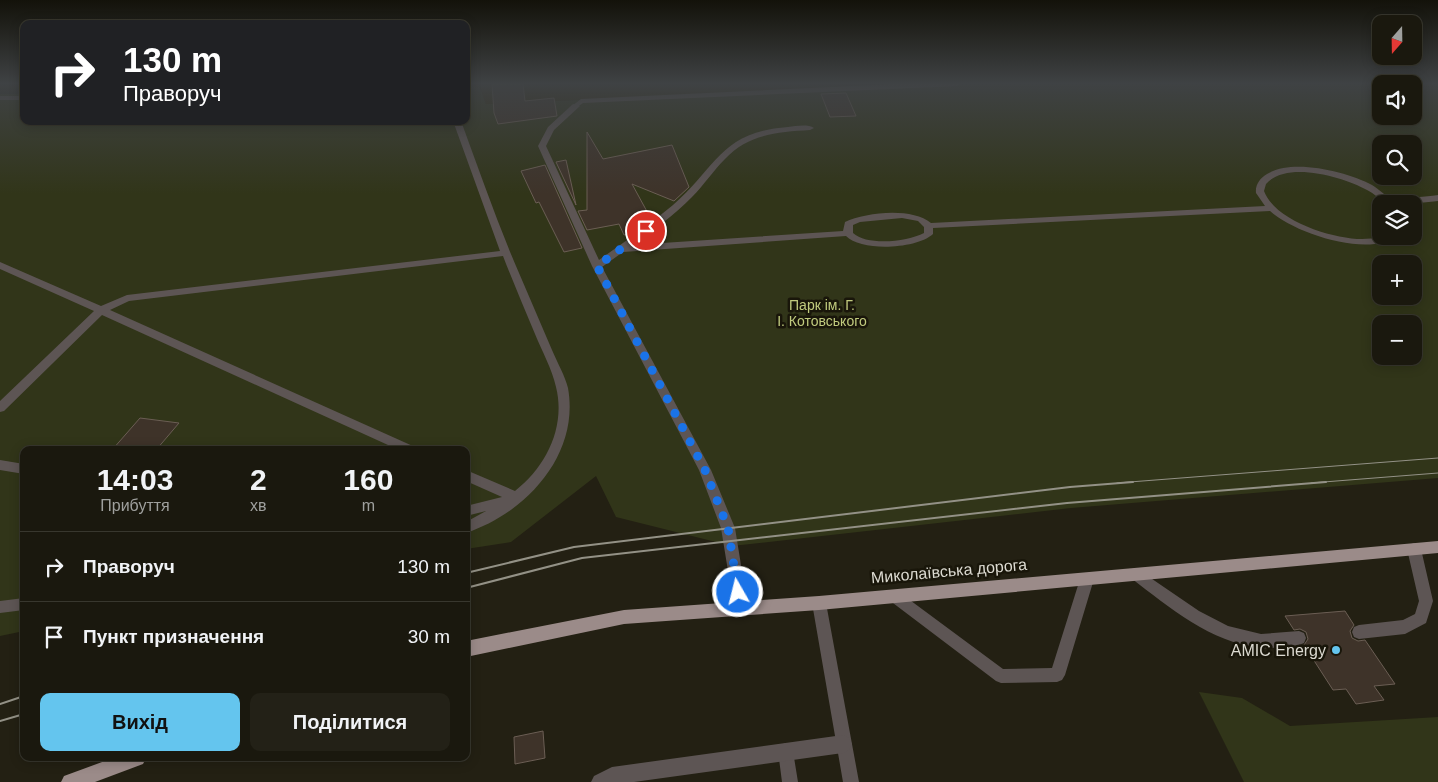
<!DOCTYPE html>
<html lang="uk">
<meta charset="utf-8">
<style>
body{margin:0;font-family:Helvetica,sans-serif;background:#232117;color:#f1f3f6;height:100vh;display:flex;flex-direction:column;font-size:19px;white-space:nowrap}
*{box-sizing:border-box;margin:0}
p{font-size:16px;color:#9fa09e}
.icon{flex:none;width:28px;height:28px;fill:none;stroke:currentColor;stroke-width:2;stroke-linecap:round;stroke-linejoin:round}
.map{position:relative;flex:1;overflow:hidden}
.details{position:absolute;left:20px;top:446px;width:450px;height:315px;display:flex;flex-direction:column;background:#1a180e;border-radius:10px;box-shadow:0 2px 12px #0003,0 0 0 1px #38372e}
.details>*{flex:none}
.top-card{position:absolute;left:20px;top:20px;width:450px;height:105px;border-radius:10px;box-shadow:0 2px 12px #0003,0 0 0 1px #38372e;background:#202124;color:#fff;overflow:hidden}
.needle{width:32px;rotate:200deg}
.tools{position:absolute;left:1372px;top:15px;display:grid;gap:10px}
.tools a{display:grid;place-items:center;width:50px;height:50px;border-radius:10px;background:#1a180e;box-shadow:0 2px 12px #0003,0 0 0 1px #38372e;font-size:25px}
.pin{position:absolute;display:grid;place-items:center;width:42px;height:42px;color:#fff;margin:-21px;border:2px solid #fff;border-radius:50%;box-shadow:0 1px 5px #0007}
.me{position:absolute;width:55px;margin:-28px;rotate:352deg;stroke-linejoin:round;filter:drop-shadow(0 0 4px #0008)}
.turn{display:flex;align-items:center;gap:18px;height:105px;padding:0 20px;font-size:22px}
.turn .icon{width:65px;height:65px;stroke-width:2.5}
.turn b{display:block;font-size:35px;line-height:42px}
.eta{display:flex;justify-content:space-evenly;align-items:center;height:85px;text-align:center}
.eta b{font-size:30px;font-weight:800;line-height:35px}
.action{display:flex;gap:10px;margin-top:auto;padding:10px 20px}
.action a{flex:1;height:58px;border-radius:10px;background:#64c5ee;color:#111;font-size:20px;font-weight:800;line-height:58px;text-align:center}
.action a+a{background:#232117;color:#f1f3f6}
ul{padding:0;list-style:none}
li{display:flex;align-items:center;gap:15px;height:70px;padding:0 20px;border-top:1px solid #38372e}
li div{flex:1}
li b{display:block;font-size:19px}
li em{font-style:normal}
.map>svg:first-child{display:block}
.green{fill:#313519;fill-rule:evenodd}
.sand{fill:#2e2605}
.building{fill:#3e3329;stroke:#6b5e54}
.lines{fill:none;stroke-linecap:round;stroke-linejoin:round}
.lane{fill:#5d5554;fill-rule:evenodd}
.street{fill:#5d5554;fill-rule:evenodd}
.primary{fill:#9b8b89;fill-rule:evenodd}
.tram-far1{stroke:#939186;stroke-width:1}
.tram{stroke:#939186;stroke-width:2}
.route{stroke:#1a73e8;stroke-width:9;stroke-dasharray:0 16.2}
.poi-dot{fill:#64c5ee;stroke:#19160a;stroke-width:2}
.labels{text-anchor:middle;dominant-baseline:central;stroke-width:5;stroke-linejoin:round;paint-order:stroke}
.park-label{font-size:14px;fill:#c1cb7e;stroke:#19160a}
.near-street-label{font-size:16px;fill:#dcdad1;stroke:#19160a}
.near-poi-label{font-size:16px;fill:#dcdad1;stroke:#19160a;text-anchor:end}
</style>
<div class="map">
<svg width="1438" height="782" viewBox="0 0 1438 782">
<rect width="100%" height="100%" fill="#232013"/>
<path class="green" d="M948,84H1381V116H1414V84H1438V478L1071,508L732,546L616,517L596,476L511,542L466,549V450H24V631L0,636V94H24V121H466V88L479,85L486,104ZM1381,144H1414V176H1381ZM1381,204H1414V236H1381ZM1381,264H1414V296H1381ZM1381,324H1414V356H1381Z
M1199,692L1242,698L1290,726L1438,717V782H1244Z"/>
<path class="sand" d="M466,84H948L486,104L479,85L466,88Z"/>
<path class="building" d="M492,84H523L525,101L554,98L557,116L498,124L494,113Z
M846,93L856,116L830,117L821,94Z
M587,132L603,159L672,145L689,187L674,201L632,184L650,217L642,227L634,232L624,235L619,224L587,230L578,211L587,210Z
M566,160L576,205L556,162Z
M545,165L582,248L564,252L539,202L536,203L521,171Z
M140,418L179,423L156,450H112Z
M1345,611L1354,625L1350,631L1352,638L1358,641L1365,640L1395,684L1374,686L1384,700L1356,704L1346,689L1333,690L1304,645L1308,639L1306,632L1300,629L1294,630L1285,616Z
M543,731L545,758L515,764L514,737Z"/>
<g class="lines">
<path class="lane" d="M0,96H24V100H0Z
M573,104L580,106L554,130L546,146L599,260C624,242 649,225 673,205C717,167 720,132 788,127C796,126 808,124 814,128L810,130C778,132 748,134 725,159C713,171 704,185 692,197C674,215 653,231 632,245L843,231L845,222C866,212 912,207 931,223L1265,206L1256,193C1255,185 1260,178 1267,174C1293,158 1347,172 1372,185C1378,188 1386,197 1391,198C1398,200 1429,196 1438,195V201C1424,202 1402,206 1389,204C1383,203 1374,193 1367,190C1344,177 1286,160 1266,184L1264,191C1275,221 1333,239 1362,239C1374,239 1386,236 1397,236C1369,258 1294,233 1270,211L933,228V234C917,249 861,252 846,236L623,252L602,267L711,470L735,528L748,608L746,613L741,615L736,613L734,608L721,528L699,470L592,266L538,146L548,127ZM902,218L918,221L924,227V233C907,242 867,246 853,233V225L860,222Z
M453,121H461C479,170 496,219 516,266C528,294 540,322 552,350C557,362 565,376 568,388C580,455 526,513 466,533V522L486,511L466,516V506L502,497L466,481V470L515,491C546,467 566,427 556,387C552,369 542,351 535,334C524,308 513,282 503,256L129,301L110,310L415,447L417,450H399L102,315L4,411L0,412V401L94,311L0,269V262L101,306L127,295L500,251Z
M0,460L24,464V474L0,470Z
M1414,543L1419,545L1421,549L1433,601L1426,623L1405,634L1359,639L1354,637L1352,632L1354,627L1359,625L1403,620L1415,614L1419,601L1407,549L1409,545Z
M1136,568L1199,611L1228,626L1261,634L1299,631L1304,633L1306,638L1304,643L1299,645C1287,646 1273,649 1261,648C1210,642 1170,608 1131,578L1129,574L1131,570Z
M1087,573L1092,575L1094,579L1065,675L1062,680L1057,682L1001,683L996,681L889,600L887,596L889,592L894,590L899,592L1003,669L1052,668L1080,579L1082,575Z
M819,597L824,598L826,603L859,782H843L812,603L814,598Z
M24,598V610L0,613V601Z
M786,743L792,745L798,782H782L778,751L780,745Z"/>
<path class="street" d="M894,84H961L957,86L583,103L576,108L572,106L581,99Z
M843,735L849,738L852,744L849,750L843,753L634,782H591L594,776L612,767Z"/>
<path class="primary" d="M1438,541V553L819,610L624,624L466,657V641L624,610L819,596Z
M113,758H146L143,764L95,782H61L64,776Z"/>
<path class="tram-far1" d="M1117,483L1438,458
M1311,483L1438,473"/>
<path class="tram" d="M466,573L574,547L1070,487L1133,482
M466,588L582,558L1067,503L1326,482
M0,704L24,696
M0,721L24,714"/>
</g>
<linearGradient id="sky" x2="0" y2="1"><stop stop-color="#13120a"/><stop offset="0.43" stop-color="#3f4244"/><stop offset="1" stop-color="#3f4244" stop-opacity="0"/></linearGradient>
<rect width="1438" height="194" fill="url(#sky)"/>
<g class="lines">
<path class="route" d="M646,231L597,266L705,470L728,528L738,592"/>
</g>
<circle class="poi-dot" cx="1336" cy="650" r="5"/>
<g class="labels">
<g class="park-label">
<text x="822" y="305">Парк ім. Г.<tspan x="822" dy="16">І. Котовського</tspan></text>
</g>
<g class="near-street-label">
<text transform="translate(949 571) rotate(-5)">Миколаївська дорога</text>
</g>
<g class="near-poi-label">
<text x="1326" y="650">AMIC Energy</text>
</g>
</g>
</svg>
<div class="tools">
<a><svg class="needle" viewBox="-14 -14 28 28"><path d="M0-13l5 13h-10z" fill="#e53935"/><path d="M0 13l5-13h-10z" fill="#9fa09e"/></svg></a>
<a><svg class="icon" aria-label="sound" viewBox="0 0 24 24"><path d="M4 9h4l5-4v14l-5-4H4zM17 9q2 3 0 6"/></svg></a>
<a><svg class="icon" aria-label="search" viewBox="0 0 24 24"><circle cx="10" cy="10" r="6"/><path d="M15 15l6 6"/></svg></a>
<a><svg class="icon" aria-label="layers" viewBox="0 0 24 24"><path d="M12 4l9 5-9 5-9-5zM3 14l9 5 9-5"/></svg></a>
<a>+</a>
<a>−</a>
</div>
<div class="pin" style="left:646px;top:231px;background:#d93025"><svg class="icon" aria-label="arrive" viewBox="0 0 24 24"><path d="M6 21V4h12l-3 4 3 4H6"/></svg></div>
<svg class="me" style="left:738px;top:592px" viewBox="-20 -20 40 40"><circle r="17" fill="#1a73e8" stroke="#fff" stroke-width="3"/><path d="M0-11L8 9 0 5-8 9z" fill="#fff"/></svg>
<div class="top-card">
<div class="turn"><svg class="icon" aria-label="right" viewBox="0 0 24 24"><path d="M7 20v-9h11M14 6l5 5-5 5"/></svg><div><b>130 m</b>Праворуч</div></div>
</div>
<section class="details">
<div class="eta">
<div><b>14:03</b><p>Прибуття</p></div>
<div><b>2</b><p>хв</p></div>
<div><b>160</b><p>m</p></div>
</div>
<ul>
<li><svg class="icon" aria-label="right" viewBox="0 0 24 24"><path d="M7 20v-9h11M14 6l5 5-5 5"/></svg><div><b>Праворуч</b></div><em>130 m</em></li>
<li><svg class="icon" aria-label="arrive" viewBox="0 0 24 24"><path d="M6 21V4h12l-3 4 3 4H6"/></svg><div><b>Пункт призначення</b></div><em>30 m</em></li>
</ul>
<div class="action"><a>Вихід</a><a>Поділитися</a></div>
</section>
</div>
